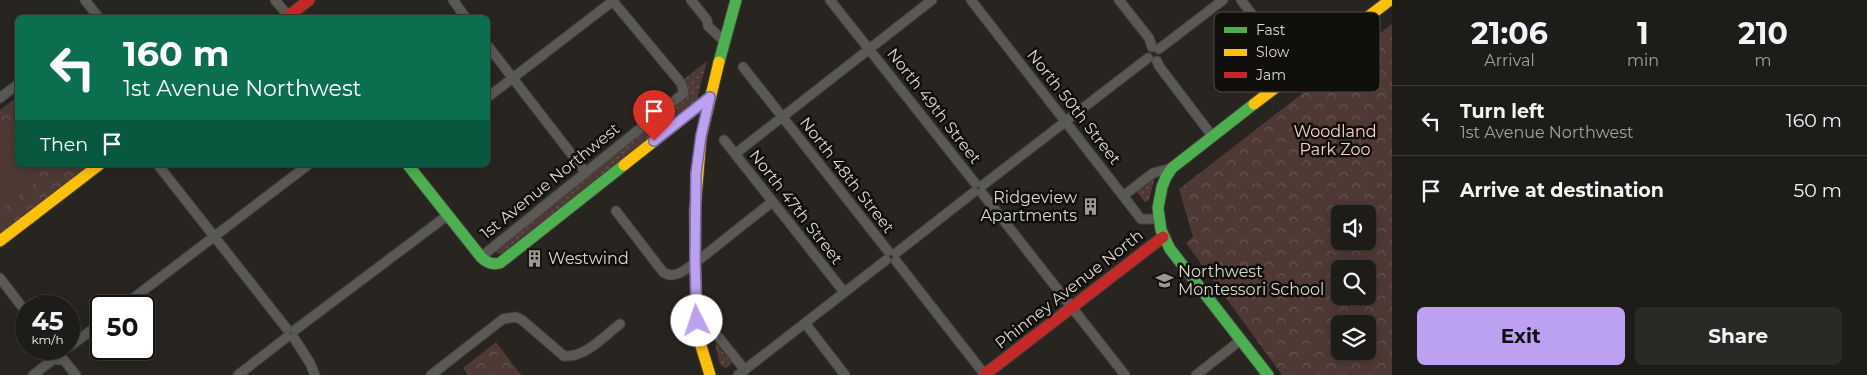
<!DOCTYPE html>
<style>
body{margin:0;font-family:Montserrat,sans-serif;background:#2b2926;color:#f1f3f6;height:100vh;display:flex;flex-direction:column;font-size:19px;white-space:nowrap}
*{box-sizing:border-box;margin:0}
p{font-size:16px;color:#a1a1a2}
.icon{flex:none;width:28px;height:28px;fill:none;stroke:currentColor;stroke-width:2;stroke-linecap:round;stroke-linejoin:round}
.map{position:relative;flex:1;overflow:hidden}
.details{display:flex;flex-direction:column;background:#1e1c19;width:475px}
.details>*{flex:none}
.guide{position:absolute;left:15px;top:15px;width:475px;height:152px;border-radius:8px;box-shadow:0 2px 12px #0003,0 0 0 1px #3c3a38;background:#0b6e4f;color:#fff;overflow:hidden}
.fabs{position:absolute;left:1331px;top:205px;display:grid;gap:10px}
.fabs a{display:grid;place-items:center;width:45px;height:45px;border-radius:8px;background:#1e1c19;box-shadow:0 2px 12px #0003,0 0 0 1px #3c3a38;font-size:25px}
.speed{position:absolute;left:15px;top:295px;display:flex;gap:10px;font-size:25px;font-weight:700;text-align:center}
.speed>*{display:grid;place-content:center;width:65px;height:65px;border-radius:50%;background:#1e1c19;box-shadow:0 2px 12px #0003,0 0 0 1px #3c3a38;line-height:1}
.speed small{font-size:12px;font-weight:400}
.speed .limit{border:2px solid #111;border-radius:8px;background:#fff;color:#111}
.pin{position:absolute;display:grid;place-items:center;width:42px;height:42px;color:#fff;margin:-51px -21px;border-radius:50% 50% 50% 0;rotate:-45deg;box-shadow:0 0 5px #0007}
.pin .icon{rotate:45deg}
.me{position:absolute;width:55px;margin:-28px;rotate:356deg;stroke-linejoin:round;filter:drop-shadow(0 0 4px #0008)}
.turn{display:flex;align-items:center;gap:18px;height:105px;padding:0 25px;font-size:22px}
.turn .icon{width:65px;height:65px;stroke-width:2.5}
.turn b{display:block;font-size:35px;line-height:42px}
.then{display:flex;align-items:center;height:48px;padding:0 25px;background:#0003;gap:10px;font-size:19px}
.eta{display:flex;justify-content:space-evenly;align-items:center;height:85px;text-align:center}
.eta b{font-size:30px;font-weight:700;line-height:35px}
.action{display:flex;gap:10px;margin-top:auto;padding:10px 25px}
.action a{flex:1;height:58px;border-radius:8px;background:#bca0f2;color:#111;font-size:20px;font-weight:700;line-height:58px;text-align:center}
.action a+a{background:#2b2926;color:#f1f3f6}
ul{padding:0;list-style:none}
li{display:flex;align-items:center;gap:15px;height:70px;padding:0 25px;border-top:1px solid #3c3a38}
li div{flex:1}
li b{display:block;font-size:19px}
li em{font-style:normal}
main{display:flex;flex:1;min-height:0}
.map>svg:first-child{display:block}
.grass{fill:url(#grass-dots)}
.forest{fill:url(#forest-crowns);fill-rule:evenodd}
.pitch{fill:#4e3935}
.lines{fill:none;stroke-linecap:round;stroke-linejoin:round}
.street-casing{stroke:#44423f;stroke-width:11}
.fast-casing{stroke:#44423f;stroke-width:13}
.slow-casing{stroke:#44423f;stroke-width:13}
.jam-casing{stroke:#44423f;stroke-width:13}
.street{stroke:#5a5956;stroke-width:9}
.fast{stroke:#4caf50;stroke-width:11}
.slow{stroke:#ffc107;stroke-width:11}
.jam{stroke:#c62828;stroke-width:11}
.route-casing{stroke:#7a689d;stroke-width:12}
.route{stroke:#bca0f2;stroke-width:9}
.labels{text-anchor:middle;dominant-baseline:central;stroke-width:5;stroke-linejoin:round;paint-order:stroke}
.street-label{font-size:16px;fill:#dbd8d3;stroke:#110f0c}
.park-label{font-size:16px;fill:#fcd0c8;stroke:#110f0c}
.poi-label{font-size:16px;fill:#dbd8d3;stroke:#110f0c;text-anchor:start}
.key{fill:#110f0c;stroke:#4e4b48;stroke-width:1}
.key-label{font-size:14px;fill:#dbd8d3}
</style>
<main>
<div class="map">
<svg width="1392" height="375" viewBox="0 0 1392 375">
<defs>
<pattern id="grass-dots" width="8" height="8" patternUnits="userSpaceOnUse" patternTransform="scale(1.25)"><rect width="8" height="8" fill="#4e3935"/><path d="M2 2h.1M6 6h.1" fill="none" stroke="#675551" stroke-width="1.8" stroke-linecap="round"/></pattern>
<pattern id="forest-crowns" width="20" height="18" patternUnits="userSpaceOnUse" patternTransform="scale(1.25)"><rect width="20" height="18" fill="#4e3935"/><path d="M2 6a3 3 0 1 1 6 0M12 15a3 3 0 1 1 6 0" fill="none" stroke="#675551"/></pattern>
</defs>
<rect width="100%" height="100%" fill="#282521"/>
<path class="grass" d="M707,61L696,103L502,253L498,254L494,250L496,246L684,100C689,92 687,88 683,80Z
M1155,177L1149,200L1145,202L1136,191Z
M715,343L732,363L726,368L720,365Z"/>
<path class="forest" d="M1392,24V375H1282L1186,243L1193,237L1179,189ZM1340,214H1368V241H1340ZM1340,269H1368V296H1340ZM1340,324H1368V351H1340Z
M17,97L18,165H90L0,236V110Z
M496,342L521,375H468L463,368Z"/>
<path class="pitch" d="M0,126L17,150L18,165H28L39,180L0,211Z"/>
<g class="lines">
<defs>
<path id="street" d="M85,0L99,18
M275,0L290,18
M453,0L466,18
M691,0L707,20L708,26L725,42
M830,0L975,183
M971,0L1141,219H1159
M1119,0L1149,38L1152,47
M1241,0L1296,72
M488,46L586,173
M1159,49L1223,0
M1157,61L1159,66L1213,137
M743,67L888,251
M488,97L613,1
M0,98L18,84
M724,140L844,292
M735,154L932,0
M158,165L287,329
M983,185L1148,58
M982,193L1125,375
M1123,196L1153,173L1172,168
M616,211L663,272C674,280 685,270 695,263L772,202
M896,253L974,192
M481,257L684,93L681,83L612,0
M896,261L985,375
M0,278L26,312
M123,306L308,165
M695,308L745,370
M805,323L845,375
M295,330L448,215
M294,338L310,363L315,375
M69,347L101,323
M56,349L53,353L54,358L59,360L63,359
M63,359L76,375
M33,375L55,358
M238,375L287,337
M431,375L503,319L516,317L522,320L564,356C585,358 604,336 620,324
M738,375L886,260
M1196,375L1241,340"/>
<path id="fast" d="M719,62L736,0
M1254,104L1172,168L1166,177L1162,187L1158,208L1161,230L1170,249L1268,375
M408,165L481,257C487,263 492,265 500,263L624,165"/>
<path id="slow" d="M1254,104L1390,0
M624,165L710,97
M0,241L99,165
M710,375L701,346L696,316L695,210L701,137L719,62"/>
<path id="jam" d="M286,18L309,0
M984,375L1163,237"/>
</defs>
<use href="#street" class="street-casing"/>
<use href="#fast" class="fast-casing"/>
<use href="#slow" class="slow-casing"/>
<use href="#jam" class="jam-casing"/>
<use href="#street" class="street"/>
<use href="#fast" class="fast"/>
<use href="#slow" class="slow"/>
<use href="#jam" class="jam"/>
</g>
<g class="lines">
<defs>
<path id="route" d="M654,141L710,97L701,136L696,173L695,263L697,321"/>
</defs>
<use href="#route" class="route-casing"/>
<use href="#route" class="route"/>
</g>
<defs>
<symbol id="building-bare" viewBox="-9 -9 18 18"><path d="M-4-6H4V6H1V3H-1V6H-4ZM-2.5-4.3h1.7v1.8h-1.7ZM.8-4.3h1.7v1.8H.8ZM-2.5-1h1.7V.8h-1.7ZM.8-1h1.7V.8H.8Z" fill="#9c9995" stroke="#110f0c" stroke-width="2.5" paint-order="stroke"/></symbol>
<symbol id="school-bare" viewBox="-9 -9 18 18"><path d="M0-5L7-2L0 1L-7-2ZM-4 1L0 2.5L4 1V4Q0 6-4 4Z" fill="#9c9995" stroke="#110f0c" stroke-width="2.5" paint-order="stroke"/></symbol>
</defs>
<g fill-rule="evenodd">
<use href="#building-bare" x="1078" y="194" width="25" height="25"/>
<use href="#building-bare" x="522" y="246" width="25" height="25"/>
<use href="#school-bare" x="1152" y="268" width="25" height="25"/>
</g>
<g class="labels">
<g class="street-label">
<text transform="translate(934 106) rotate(52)">North 49th Street</text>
<text transform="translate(1074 107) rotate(52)">North 50th Street</text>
<text transform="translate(847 175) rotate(52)">North 48th Street</text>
<text transform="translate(550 181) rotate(-39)">1st Avenue Northwest</text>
<text transform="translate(796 207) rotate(52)">North 47th Street</text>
<text transform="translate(1069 289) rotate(-38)">Phinney Avenue North</text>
</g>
<g class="park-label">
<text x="1335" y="131">Woodland<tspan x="1335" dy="18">Park Zoo</tspan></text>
</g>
<g class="poi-label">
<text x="1077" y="197" text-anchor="end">Ridgeview<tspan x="1077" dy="18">Apartments</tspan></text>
<text x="548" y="258">Westwind</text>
<text x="1178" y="271">Northwest<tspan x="1178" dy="18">Montessori School</tspan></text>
</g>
</g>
<rect x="1214" y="12" width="166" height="80" rx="8" class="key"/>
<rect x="1224" y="27" width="23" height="6" fill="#4caf50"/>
<rect x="1224" y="49" width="23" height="7" fill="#ffc107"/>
<rect x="1224" y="72" width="23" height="6" fill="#c62828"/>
<g class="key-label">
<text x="1256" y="35">Fast</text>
<text x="1256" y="57">Slow</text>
<text x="1256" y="80">Jam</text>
</g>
</svg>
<div class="fabs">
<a><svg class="icon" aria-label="sound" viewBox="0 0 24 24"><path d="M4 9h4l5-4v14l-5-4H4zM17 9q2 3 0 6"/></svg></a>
<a><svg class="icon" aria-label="search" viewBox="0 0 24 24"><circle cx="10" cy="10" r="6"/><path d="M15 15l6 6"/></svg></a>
<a><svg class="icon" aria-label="layers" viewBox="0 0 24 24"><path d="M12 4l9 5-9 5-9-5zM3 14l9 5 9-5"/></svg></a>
</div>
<div class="speed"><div>45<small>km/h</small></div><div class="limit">50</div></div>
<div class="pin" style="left:654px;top:141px;background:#d93025"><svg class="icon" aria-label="arrive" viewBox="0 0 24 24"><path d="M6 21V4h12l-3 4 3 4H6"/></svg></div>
<svg class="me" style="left:697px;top:321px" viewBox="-20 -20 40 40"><circle r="19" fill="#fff"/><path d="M0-13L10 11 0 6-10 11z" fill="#bca0f2"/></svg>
<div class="guide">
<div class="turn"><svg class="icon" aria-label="left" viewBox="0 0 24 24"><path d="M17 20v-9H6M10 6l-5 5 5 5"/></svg><div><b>160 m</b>1st Avenue Northwest</div></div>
<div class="then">Then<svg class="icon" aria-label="arrive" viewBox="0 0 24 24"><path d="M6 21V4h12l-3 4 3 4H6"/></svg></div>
</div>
</div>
<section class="details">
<div class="eta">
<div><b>21:06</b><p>Arrival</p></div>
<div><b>1</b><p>min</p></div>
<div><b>210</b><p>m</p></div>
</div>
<ul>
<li><svg class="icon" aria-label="left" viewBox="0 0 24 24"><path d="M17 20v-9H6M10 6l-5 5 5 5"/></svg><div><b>Turn left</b><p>1st Avenue Northwest</p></div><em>160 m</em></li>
<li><svg class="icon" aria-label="arrive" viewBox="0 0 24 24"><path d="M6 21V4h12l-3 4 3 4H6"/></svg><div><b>Arrive at destination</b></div><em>50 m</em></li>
</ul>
<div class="action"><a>Exit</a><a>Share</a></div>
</section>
</main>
